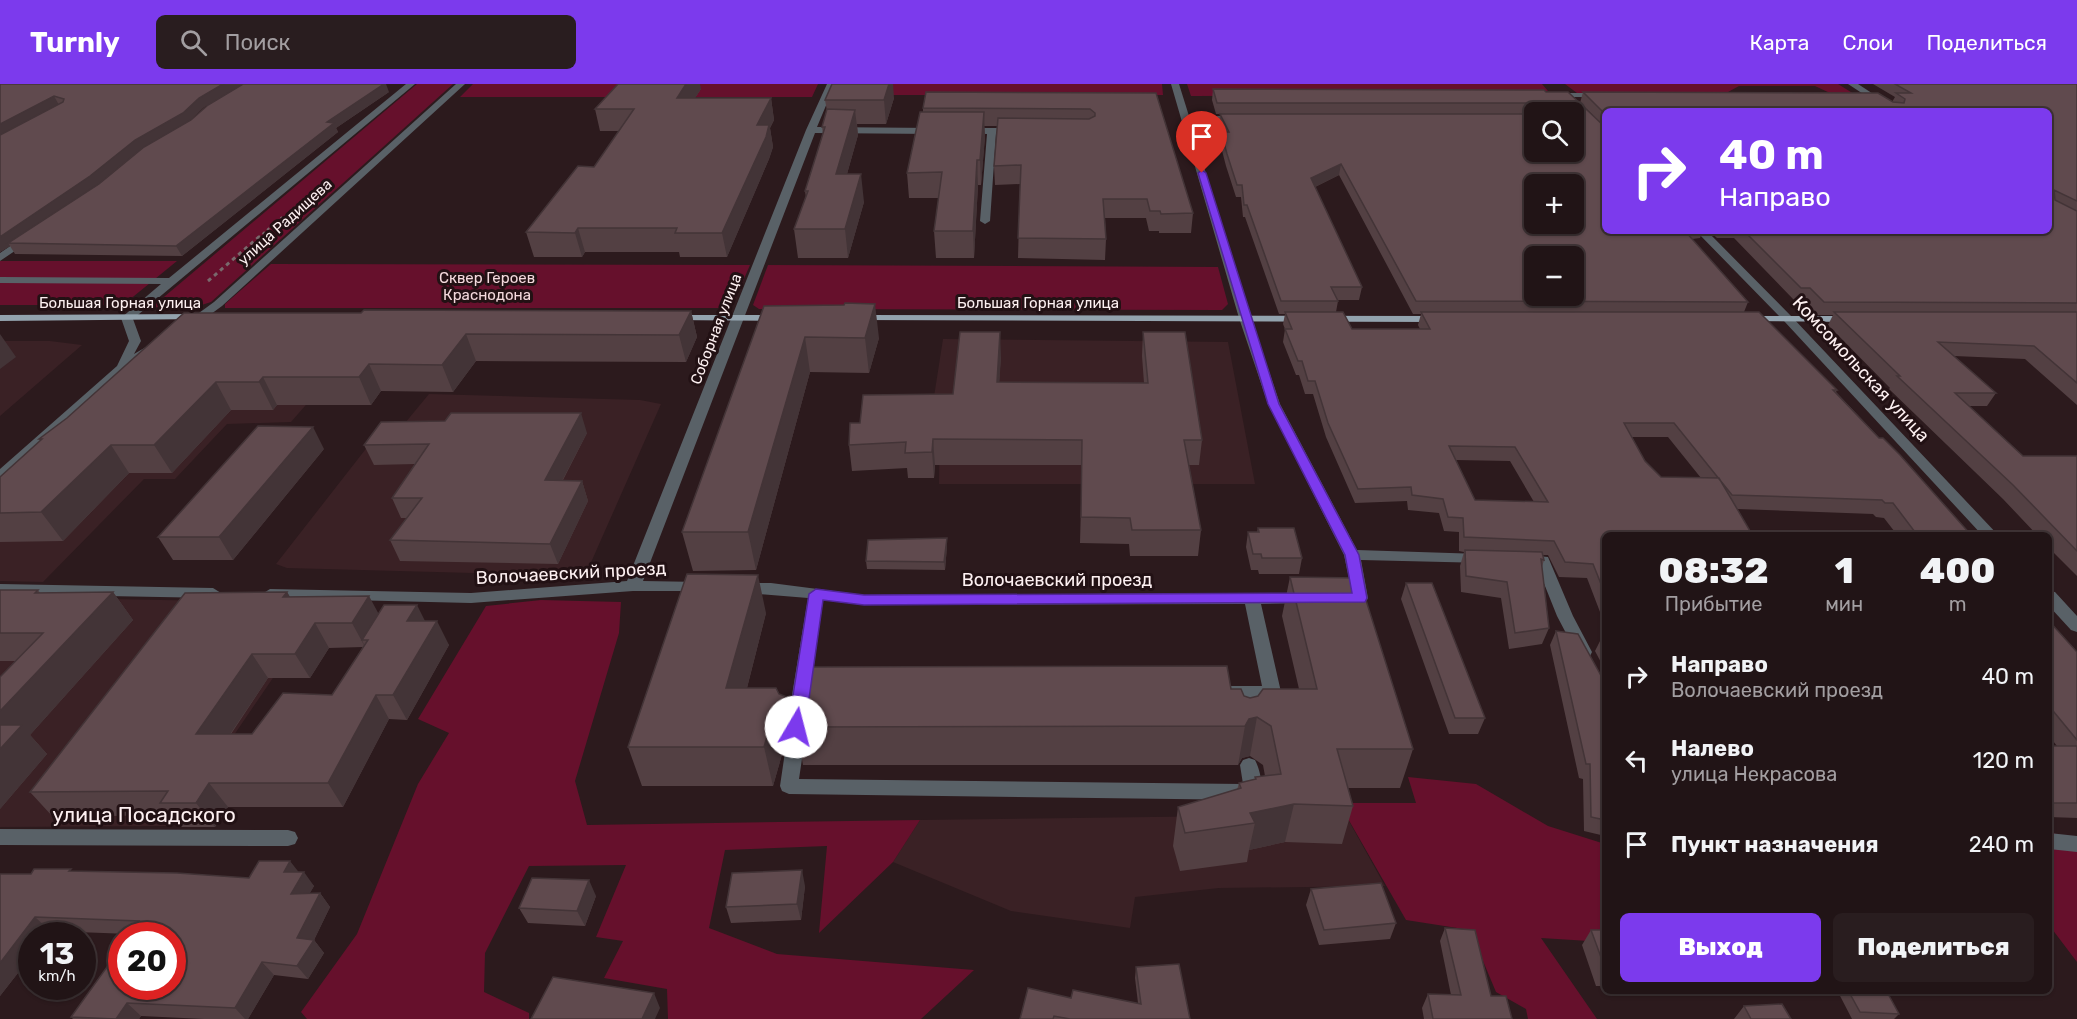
<!DOCTYPE html>
<html lang="ru">
<meta charset="utf-8">
<style>
body{margin:0;font-family:Rubik,sans-serif;background:#291d1f;color:#f1f3f6;height:100vh;display:flex;flex-direction:column;font-size:22px;white-space:nowrap}
*{box-sizing:border-box;margin:0}
p{font-size:20px;color:#a29ea1}
.icon{flex:none;width:33px;height:33px;fill:none;stroke:currentColor;stroke-width:2;stroke-linecap:round;stroke-linejoin:round}
.map{position:relative;flex:1;overflow:hidden}
.sheet{position:absolute;left:1602px;top:448px;width:450px;height:462px;display:flex;flex-direction:column;background:#211416;border-radius:9px;box-shadow:0 2px 4px #0004,0 0 0 2px #3e3335}
.sheet>*{flex:none}
.guide{position:absolute;left:1602px;top:24px;width:450px;height:126px;border-radius:9px;box-shadow:0 2px 4px #0004,0 0 0 2px #3e3335;background:#7c3aed;color:#fff;overflow:hidden}
.tools{position:absolute;left:1524px;top:18px;display:grid;gap:12px}
.tools a{display:grid;place-items:center;width:60px;height:60px;border-radius:9px;background:#211416;box-shadow:0 2px 4px #0004,0 0 0 2px #3e3335;font-size:30px}
.speed{position:absolute;left:18px;top:838px;display:flex;gap:12px;font-size:30px;font-weight:700;text-align:center}
.speed>*{display:grid;place-content:center;width:78px;height:78px;border-radius:50%;background:#211416;box-shadow:0 2px 4px #0004,0 0 0 2px #3e3335;line-height:1}
.speed small{font-size:15px;font-weight:400}
.speed .limit{border:9px solid #d22;background:#fff;color:#111}
.pin{position:absolute;display:grid;place-items:center;width:51px;height:51px;color:#fff;margin:-62px -26px;border-radius:50% 50% 50% 0;rotate:-45deg;box-shadow:0 0 6px #0007}
.pin .icon{rotate:45deg}
.me{position:absolute;width:66px;margin:-33px;rotate:8deg;stroke-linejoin:round;filter:drop-shadow(0 0 4px #0008)}
.turn{display:flex;align-items:center;gap:21px;height:126px;padding:0 18px;font-size:27px}
.turn .icon{width:78px;height:78px;stroke-width:2.5}
.turn b{display:block;font-size:42px;line-height:51px}
.eta{display:flex;justify-content:space-evenly;align-items:center;height:102px;text-align:center}
.eta b{font-size:36px;font-weight:800;line-height:42px}
.cta{display:flex;gap:12px;margin-top:auto;padding:12px 18px}
.cta a{flex:1;height:69px;border-radius:9px;background:#7c3aed;color:#fff;font-size:24px;font-weight:800;line-height:69px;text-align:center}
.cta a+a{background:#291d1f;color:#f1f3f6}
ul{padding:0;list-style:none}
li{display:flex;align-items:center;gap:18px;height:84px;padding:0 18px}
li div{flex:1}
li b{display:block;font-size:22px}
li em{font-style:normal}
header{display:flex;align-items:center;gap:36px;box-sizing:border-box;height:84px;padding:0 30px;background:#7c3aed;color:#fff}
header strong{font-size:28px}
nav{display:flex;gap:33px;margin-inline-start:auto;font-size:21px}
.search{width:420px;height:54px;background:#291d1f;display:flex;align-items:center;gap:15px;box-sizing:border-box;padding:0 21px;border-radius:9px;color:#a29ea1;font-size:22px}
.map>svg:first-child{display:block}
.built{fill:#3a2125}
.green{fill:#66102c}
.lines{fill:none;stroke-linecap:round;stroke-linejoin:round}
.path-far1{stroke:#79696c;stroke-width:2;stroke-dasharray:3 3;stroke-linecap:butt}
.path{stroke:#79696c;stroke-width:3;stroke-dasharray:4 4;stroke-linecap:butt}
.minor{fill:#596167;fill-rule:evenodd}
.major{fill:#93a3ae;fill-rule:evenodd}
.wall{fill:#534043;fill-rule:evenodd}
.shaded-wall{fill:#433437}
.building{fill:#604a4e;stroke:#433437;stroke-width:1.5;fill-rule:evenodd}
.route{fill:#7c3aed;stroke:#51269a;stroke-width:1.5}
.labels{text-anchor:middle;dominant-baseline:central;stroke-width:6;stroke-linejoin:round;paint-order:stroke}
.far-street-label{font-size:15px;fill:#fdf0f1;stroke:#221114}
.far-park-label{font-size:15px;fill:#f4d9dd;stroke:#221114}
.street-label{font-size:18px;fill:#fdf0f1;stroke:#221114}
.near-street-label{font-size:21px;fill:#fdf0f1;stroke:#221114}
</style>
<header>
<strong>Turnly</strong>
<div class="search"><svg class="icon" aria-label="search" viewBox="0 0 24 24"><circle cx="10" cy="10" r="6"/><path d="M15 15l6 6"/></svg>Поиск</div>
<nav><a>Карта</a><a>Слои</a><a>Поделиться</a></nav>
</header>
<div class="map">
<svg width="2077" height="935" viewBox="0 0 2077 935">
<rect width="100%" height="100%" fill="#2c1a1d"/>
<path class="built" d="M375,242L291,338L227,340L175,395H144L43,498L0,497V413Z
M943,255L1228,258L1255,400H939L940,334L931,332Z
M0,257H50L82,261L0,332Z
M429,310L640,316L661,320L585,492L287,484L276,480L372,357L391,356Z
M0,513L324,519L172,742L0,743Z
M1339,719L1385,802L1219,804L1135,813L1130,844L1011,827L893,778L920,736L1230,732Z"/>
<path class="green" d="M417,0H453L211,218L189,225L152,223Z
M473,0H818L812,13H460Z
M846,0H1162L1163,11H843Z
M1187,0H1542L1548,7L1446,6L1430,11L1191,12Z
M1565,0H1838L1854,10L1830,9L1815,2H1739L1728,8L1577,9Z
M0,177H177L123,221H0Z
M271,180L750,181L733,220L724,224H225V220Z
M768,181L1218,183L1228,220L1222,226L759,225L753,221Z
M541,516L621,518L619,549L575,697L587,741L920,736L893,778L819,849L827,762L725,766L709,844L777,870L974,886L921,935H668L667,905L604,894L623,857L596,853L626,781L529,782L485,869L484,908L529,929V935H307L301,928L357,850L418,700L449,649L418,635L486,522Z
M1408,693L1476,700L1548,742L1605,760V858L1541,854L1597,935H1528L1526,925L1496,908L1470,846L1406,836L1339,719H1416Z
M2049,748L2077,756V878L2049,841Z"/>
<g class="lines">
<path class="path-far1" d="M258,154L282,133"/>
<path class="path" d="M208,197L260,152"/>
<path class="minor" d="M406,0H415L133,235L141,257L134,270L146,263L152,267L150,270L123,289L5,395L0,396V385L117,282L129,257L121,234L161,200L0,199V193L169,194Z
M456,0H465L222,222L196,241H188V237L214,218Z
M827,0H835L817,43L936,44L940,47L936,50L815,49L643,497L701,498L709,503L706,507H633L471,519L264,514L262,510L270,505L471,509L627,497L806,46Z
M1171,0H1179L1189,32H1240L1244,35L1240,38H1190L1251,234L1280,320L1357,466L1481,470L1489,475L1486,479L1361,476L1368,514L1366,518H1354L1344,471L1268,320L1239,234Z
M1848,0H1858L1899,27H1889Z
M1563,9H1601L1605,11L1601,13H1560V9Z
M966,44H1017L1021,47L1017,50H996L990,137L985,140L980,137L987,50L963,49V45Z
M1696,147H1707L1792,233L1999,452H1983L1784,237Z
M25,152L34,154L0,177V169Z
M1526,471L1548,473L1573,532L1592,568L1590,572H1578L1557,532L1537,482L1521,480L1518,476Z
M740,499H771L864,511L1304,509L1312,514L1304,519L1261,520L1281,608L1278,613L1272,614H1224L1218,613L1215,608L1218,603L1224,602H1262L1245,520L864,521L823,516L808,623L805,628L799,630L793,628L790,623L808,514L735,508L732,504Z
M0,500L213,504L221,509L213,514L0,510Z
M2049,507L2055,508L2077,532V548L2071,546L2049,522Z
M794,661L800,663L803,668L799,695L1243,700L1240,681L1243,676L1249,674L1255,676C1260,685 1264,704 1260,713L1253,716L789,710L782,707L780,702L785,668L788,663Z
M0,745L288,746L295,748L298,754L295,760L288,762L0,761Z
M2049,749L2077,752V768L2049,765Z"/>
<path class="major" d="M198,230L202,231V235L0,237V231Z
M672,231H780L786,234L780,237L668,236V232Z
M858,231L1440,232L1446,235L1440,238L854,236L852,234Z
M1746,232H1851L1857,235L1851,238L1742,237L1740,235Z"/>
</g>
<path class="wall" d="M0,0H243L204,23L188,38L389,8L336,44L338,48L182,172L15,170L10,162L0,168Z
M1873,0H2077V321L2025,275L1954,272L1996,309L1987,322H1969L2023,372H2077V492L2049,464V452H2038L2003,415L1889,305L1890,304L1828,241L1833,231H1817L1804,217L1794,216L1734,154H1717L1709,147H2049L1605,27V147H1703L1700,154L1692,155L1748,218L1744,228L1837,306L1836,308L1972,452H1898L1884,434L1876,433L1873,430L1737,425L1605,452V541L1587,494L1559,493L1548,471H1542L1544,476L1542,483L1549,544L1542,560L1509,565L1501,514L1461,508L1460,482L1464,468L1459,467V448L1444,447L1439,429L1408,426L1407,417L1355,419L1326,353L1313,310H1305L1299,291H1296L1283,258L1285,245L1283,240L1285,230H1279L1245,133H1243L1241,113H1236L1226,82L1220,59L1221,48H1222L1219,40L1220,30H1216L1212,16L1213,5L1546,8L1593,31L1580,19L1583,8L1892,18L1895,13ZM1534,28H1574L1534,68ZM1339,91L1413,230H1421L1418,241L1420,245H1352L1336,228L1338,217L1337,216H1359L1362,203L1315,103ZM1632,353H1668L1701,394L1661,393L1645,377ZM1456,376L1510,377L1534,418L1475,416Z
M701,5L695,14H771L774,36L770,44L773,63L769,75L727,173H680L679,168H585L582,173H534L526,148L594,83L619,47H600L595,25Z
M1156,9L1193,129L1191,149H1159V147H1149L1146,134H1105L1106,155L1105,176L1018,174L1020,100L995,101L994,82L997,42H984L985,52L981,101H978L974,174H936L934,147L939,114H909L907,89L923,28V24Z
M894,14L886,40H857L858,51L847,90L864,118L848,174H798L794,145L806,114L805,107L823,50L822,43L827,27L825,16Z
M764,222L879,254L869,289L810,288L756,486L693,487L682,448Z
M691,227L697,253L686,278L476,277L453,308L381,307L371,321H277L273,326H231L172,389H129L63,457L0,458V393L40,357L39,355L361,229Z
M1143,248L1202,356L1199,381H1189L1201,446L1198,472H1130L1129,460L1080,459L1082,381H935L934,394H908L907,384L852,387L849,361L860,339L953,310L1001,272L999,298L1144,299L1142,272Z
M587,349L563,396L582,397L588,417L558,480L400,477L390,456L407,434H401L392,414L415,380L374,381L364,361Z
M324,365L233,476H173L158,453Z
M1258,444L1302,474L1299,490H1259L1258,486H1251L1246,463L1248,448H1257Z
M947,462L945,486L867,485L866,477Z
M1290,493L1413,665L1400,704H1348L1353,722L1342,760L1285,758L1249,766L1247,778L1180,787L1173,762L1178,723L1237,706L1239,699L1255,696V693L1265,692L1263,681L1250,672L1242,674L1238,681H803L799,660L793,659L787,661L783,667L773,702H642L628,663L766,529L747,604L779,610L787,613L1231,605L1244,612L1250,614L1299,605L1282,532Z
M1406,499L1485,634L1478,650H1449L1401,515Z
M0,506H38L40,509L113,508L133,536L30,651L47,670L0,725L15,577H0Z
M287,508L290,513L379,530L425,537L449,561L407,636L389,635L343,723H228L215,743H180L170,731L53,733L30,708ZM363,563L332,611L252,650H231L268,594H310L329,564Z
M2049,537L2077,568V734L2049,733V662H2057L2049,652Z
M1556,547L1605,597V752L1584,747L1583,695L1579,694L1550,561Z
M1602,553H1605V586L1595,567Z
M73,787L249,794L298,788L314,802L309,810L320,809L330,823L314,856L324,869L308,895L274,891L248,935H204L141,932L139,935H73L71,933L130,850L50,847L46,852H32V871L0,912V790H31Z
M805,802L801,836L731,839L726,823Z
M1311,805L1396,839L1390,855L1319,861L1306,821Z
M596,812L585,842L528,839L519,824Z
M1445,844L1491,912L1512,935H1424L1422,924L1428,910L1451,911L1440,857Z
M1591,846H1605V902H1596L1582,861Z
M1136,883L1190,935H1020L1071,914L1138,919L1135,894Z
M1838,908H1887L1899,930L1894,935H1852Z
M1744,922L1791,935H1734Z"/>
<path class="shaded-wall" d="M223,0H243L204,23L188,38L141,65L96,102L8,159L10,162L0,168V153L135,56L199,14Z
M371,0H386L389,8L336,44L338,48L182,172L176,162L327,38Z
M686,0H700L701,5L681,35L677,14Z
M889,0H893L894,14L886,40L884,16Z
M54,12L59,21L0,52V40Z
M771,14L774,36L770,44L773,63L769,75L727,173L722,149L757,41Z
M855,26L858,51L839,118L836,90Z
M984,28L985,52L981,101L980,76Z
M977,76L978,101L974,174L973,147Z
M1341,80L1339,91L1309,106L1311,94Z
M861,90L864,118L848,174L845,145Z
M578,144L585,168L582,173L575,149Z
M875,220L879,254L869,289L865,254Z
M691,227L697,253L686,278L679,251Z
M1000,248L1001,272L998,323L997,298Z
M0,250L16,273L0,285Z
M466,250L476,277L453,308L442,281Z
M805,253L810,288L756,486L748,448Z
M369,280L381,307L371,321L359,293Z
M263,293L277,321L273,326L259,298Z
M216,298L231,326L172,389L154,361Z
M581,329L587,349L552,416L545,396Z
M313,343L324,365L233,476L219,453Z
M933,355L935,381L934,394L932,368Z
M111,361L129,389L63,457L41,428Z
M582,397L588,417L558,480L550,460Z
M947,454V462L945,486L944,478Z
M758,491L766,529L737,643L726,604Z
M113,508L133,536L30,651L47,670L0,725V627Z
M287,508L301,532L283,513Z
M369,512L382,536L362,556L365,563L352,539Z
M417,521L429,545L407,537Z
M437,537L449,561L407,636L393,611Z
M315,539L329,564L310,594L295,570Z
M252,570L268,594L214,674L196,650Z
M376,611L389,635L343,723L328,699Z
M785,620L793,659L787,661L783,667L773,702L764,663L774,628L779,622Z
M1257,633L1250,672L1242,674L1238,681L1245,642L1249,635Z
M209,699L228,723L215,743L196,719Z
M1294,720L1285,758L1249,766L1255,739L1250,729Z
M290,777L301,791L284,788Z
M802,786L805,802L801,836L797,820Z
M304,788L314,802L302,823L291,810Z
M589,796L596,812L585,842L577,827Z
M320,809L330,823L314,856L324,869L308,895L297,882V854Z
M35,833L50,847L46,852H32V871L0,912V879Z
M262,878L274,891L248,935H245L235,924Z
M654,909L660,924L655,935H642Z
M127,919L141,932L139,935H116Z"/>
<path class="building" d="M0,0H223L199,14L183,29L135,56L90,92L0,153V51L63,18L64,15L54,12L0,40Z
M243,0H384L327,38L334,39L176,162L8,159L99,100L144,63L191,36L208,21Z
M618,0H686L677,14H771L757,41H769L766,53L722,149H675L677,144H578L575,149L526,148L578,82L594,83L634,25H595Z
M832,0H889L884,16H825Z
M1895,0H2077V117L2054,106L2055,116L2077,127V219L1824,218L1810,204H1801L1744,147H2049V27H1605V30L1583,8L1878,9L1893,18L1904,19L1905,15L1896,9H1911Z
M1213,5L1544,6L1546,8H1568L1605,43V147H1685L1748,218L1416,217L1341,80L1311,94L1362,203H1331L1338,217H1281L1247,121H1244L1242,101H1237L1227,70L1221,48H1229L1220,30H1534V68H1574V28H1537L1539,21L1537,19H1217ZM1534,100H1574V140H1534ZM1534,172H1574V212H1534Z
M926,8L1156,9L1193,129L1161,130L1160,127H1150L1147,115H1103L1106,155L1018,154L1021,81L994,82L998,34L1089,35L1095,32V29L1090,25L923,24Z
M827,25L855,26L836,90H861L845,145H794L808,107H805L825,43H822Z
M920,28H984L980,76H977L973,147H934L942,88L907,89Z
M845,219L875,220L865,254L805,253L748,448H682L764,222L844,221Z
M364,226L691,227L679,251L466,250L442,281L369,280L359,293H263L259,298H216L154,361H111L41,428L0,429V393L42,355H39L67,334L184,229H361Z
M1285,228H1343L1352,245H1430L1421,228H1759L1837,306H1833L1879,354H1883L1900,371L1972,452H1918L1893,419H1885L1882,416L1732,411L1674,339H1624L1645,377L1661,393L1719,394L1753,452H1605V510L1593,480L1565,478L1554,457L1464,453L1463,434L1448,433L1443,415L1412,411L1411,403L1358,405L1328,339L1315,297H1308L1302,277H1298L1285,245H1292ZM1449,362L1515,363L1548,418L1475,416Z
M1834,228H2077V299L2034,262L1938,258L1996,309H1955L2023,372H2077V467L2013,401L1897,292H1900Z
M960,248H1000L997,298L1148,299L1143,248H1185L1202,356H1184L1201,446H1132L1130,434L1081,433L1082,356L933,355L932,368L905,369L906,358L849,361L850,339H860L863,311L953,310Z
M451,329H581L545,396L582,397L550,460L390,456L422,414H392L429,360L364,361L381,338L445,337Z
M258,342L313,343L219,453H158Z
M1258,444H1294L1302,474H1262L1261,470H1253L1248,448H1259Z
M947,454L944,478L866,477L868,456Z
M1465,466L1542,468L1544,476L1541,475L1549,544L1515,549L1507,498L1466,492Z
M687,490L758,491L726,604H776L779,610L787,613L795,611L797,604H809L813,583L1227,582L1231,605H1241L1244,612L1250,614L1258,612L1263,605H1317L1290,493L1359,494L1413,665H1337L1353,722L1294,720L1250,729L1255,739L1185,749L1178,723L1241,704L1239,699L1256,695L1255,693L1281,690L1271,642L1257,633L1249,635L1245,642L795,643L797,628L792,622L785,620L779,622L774,628L764,663H628Z
M1406,499H1432L1485,634H1455Z
M0,506H38L35,509L113,508L0,627V593L43,549H0Z
M287,508L283,513L369,512L352,539H315L295,570H252L196,650H252L283,609L332,611L368,556H362L384,521H417L407,537H437L393,611H376L328,699H209L196,719H160L168,707L30,708L185,509Z
M2049,537L2077,568V656L2049,622Z
M1556,547L1578,550L1604,597H1605V736L1591,733L1590,680H1586Z
M0,641H22L0,665Z
M2049,662H2077V719H2049Z
M259,777H290L284,788H304L291,810L320,809L297,854L314,856L297,882L262,878L235,924L127,919L116,935L71,933L122,862V903H172V852H129L139,837L35,833L0,879V790H31L34,785H71L69,787L177,789L249,794Z
M802,786L797,820L726,823L732,789Z
M532,794L589,796L577,827L519,824Z
M1381,799L1396,839L1324,846L1311,805Z
M1445,844L1475,846L1491,912H1506L1512,935H1433L1428,910L1461,911Z
M1591,846H1605V884Z
M1179,880L1190,935H1070L1054,932L1053,935H1020L1028,904L1071,914L1073,906L1141,920L1136,883Z
M553,893L654,909L642,935H531Z
M1849,908H1887L1899,930L1860,928Z
M1782,920L1791,935H1751L1744,922Z"/>
<path class="route" d="M1202,86L1206,89L1279,320L1359,471L1367,514L1365,518L864,521L823,516L805,643L796,649L791,647L788,643L809,510L816,505L864,511L1352,509L1345,471L1268,320L1198,89Z"/>
<g class="labels">
<g class="far-street-label">
<text transform="translate(285 138) rotate(-42)">улица Радищева</text>
<text x="120" y="219">Большая Горная улица</text>
<text x="1038" y="219">Большая Горная улица</text>
<text transform="translate(716 245) rotate(-69)">Соборная улица</text>
</g>
<g class="far-park-label">
<text x="487" y="194">Сквер Героев<tspan x="487" dy="17">Краснодона</tspan></text>
</g>
<g class="street-label">
<text transform="translate(1861 285) rotate(47)">Комсомольская улица</text>
<text transform="translate(571 489) rotate(-3)">Волочаевский проезд</text>
<text x="1057" y="496">Волочаевский проезд</text>
</g>
<g class="near-street-label">
<text x="144" y="730">улица Посадского</text>
</g>
</g>
</svg>
<div class="tools">
<a><svg class="icon" aria-label="search" viewBox="0 0 24 24"><circle cx="10" cy="10" r="6"/><path d="M15 15l6 6"/></svg></a>
<a>+</a>
<a>−</a>
</div>
<div class="speed"><div>13<small>km/h</small></div><div class="limit">20</div></div>
<div class="pin" style="left:1202px;top:89px;background:#d93025"><svg class="icon" aria-label="arrive" viewBox="0 0 24 24"><path d="M6 21V4h12l-3 4 3 4H6"/></svg></div>
<svg class="me" style="left:796px;top:643px" viewBox="-20 -20 40 40"><circle r="19" fill="#fff"/><path d="M0-13L10 11 0 6-10 11z" fill="#7c3aed"/></svg>
<div class="guide">
<div class="turn"><svg class="icon" aria-label="right" viewBox="0 0 24 24"><path d="M7 20v-9h11M14 6l5 5-5 5"/></svg><div><b>40 m</b>Направо</div></div>
</div>
<section class="sheet">
<div class="eta">
<div><b>08:32</b><p>Прибытие</p></div>
<div><b>1</b><p>мин</p></div>
<div><b>400</b><p>m</p></div>
</div>
<ul>
<li><svg class="icon" aria-label="right" viewBox="0 0 24 24"><path d="M7 20v-9h11M14 6l5 5-5 5"/></svg><div><b>Направо</b><p>Волочаевский проезд</p></div><em>40 m</em></li>
<li><svg class="icon" aria-label="left" viewBox="0 0 24 24"><path d="M17 20v-9H6M10 6l-5 5 5 5"/></svg><div><b>Налево</b><p>улица Некрасова</p></div><em>120 m</em></li>
<li><svg class="icon" aria-label="arrive" viewBox="0 0 24 24"><path d="M6 21V4h12l-3 4 3 4H6"/></svg><div><b>Пункт назначения</b></div><em>240 m</em></li>
</ul>
<div class="cta"><a>Выход</a><a>Поделиться</a></div>
</section>
</div>
